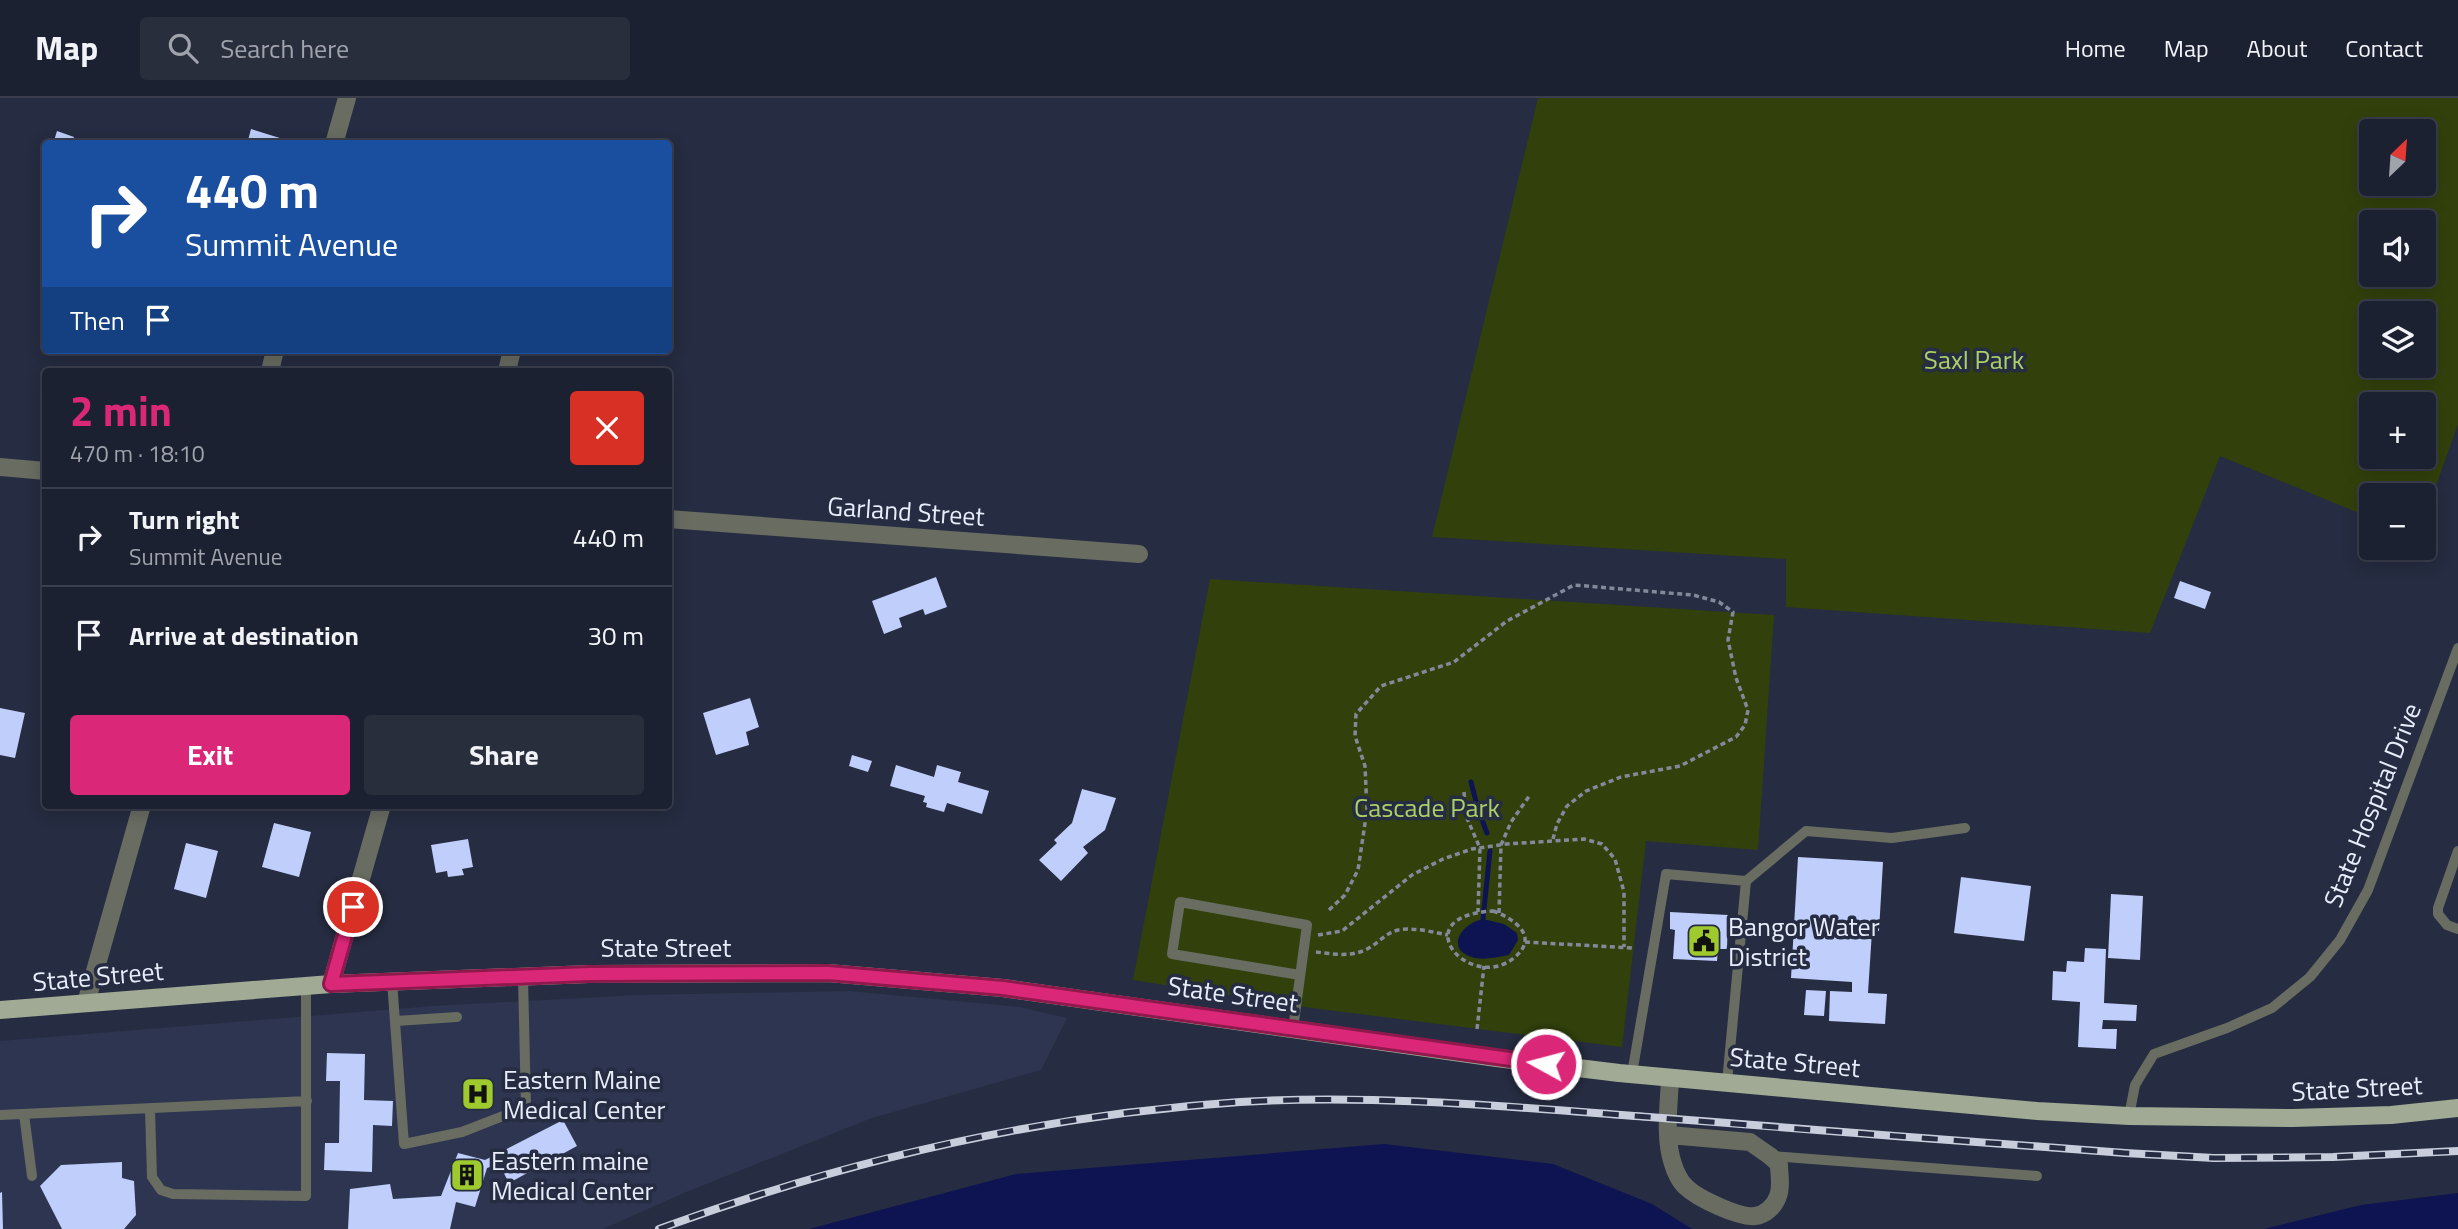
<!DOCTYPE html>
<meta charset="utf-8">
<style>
body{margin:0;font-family:"Titillium Web",sans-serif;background:#292e3d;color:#f1f3f6;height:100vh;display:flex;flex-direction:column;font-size:26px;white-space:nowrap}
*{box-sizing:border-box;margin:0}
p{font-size:23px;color:#a0a3ab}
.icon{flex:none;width:38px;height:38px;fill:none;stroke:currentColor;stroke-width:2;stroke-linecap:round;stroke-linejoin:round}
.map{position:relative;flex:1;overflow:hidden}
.sheet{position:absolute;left:42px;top:270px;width:630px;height:441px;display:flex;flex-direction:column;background:#1c2131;border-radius:7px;box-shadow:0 4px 18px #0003,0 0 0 2px #3a3e4d}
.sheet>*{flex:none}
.banner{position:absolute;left:42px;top:42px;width:630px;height:214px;border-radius:7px;box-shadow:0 4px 18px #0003,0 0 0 2px #3a3e4d;background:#1a4fa0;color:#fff;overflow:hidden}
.needle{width:46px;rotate:25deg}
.fabs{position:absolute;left:2359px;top:21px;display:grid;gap:14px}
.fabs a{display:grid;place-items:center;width:77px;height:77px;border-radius:7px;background:#1c2131;box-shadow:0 4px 18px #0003,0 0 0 2px #3a3e4d;font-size:35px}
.pin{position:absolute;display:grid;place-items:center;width:60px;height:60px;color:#fff;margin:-30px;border:4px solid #fff;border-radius:50%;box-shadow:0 2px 7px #0007}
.me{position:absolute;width:77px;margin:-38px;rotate:277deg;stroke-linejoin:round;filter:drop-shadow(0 0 5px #0008)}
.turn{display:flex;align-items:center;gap:24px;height:147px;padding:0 28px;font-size:32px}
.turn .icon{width:91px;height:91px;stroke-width:2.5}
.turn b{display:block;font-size:49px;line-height:60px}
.then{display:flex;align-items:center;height:66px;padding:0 28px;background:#0003;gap:14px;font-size:26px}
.round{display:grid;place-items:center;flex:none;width:74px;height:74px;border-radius:7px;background:#292e3d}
.headline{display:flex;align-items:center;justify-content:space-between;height:119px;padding:0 28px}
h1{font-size:42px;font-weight:700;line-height:52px;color:#db2777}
.primary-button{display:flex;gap:14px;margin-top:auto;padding:14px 28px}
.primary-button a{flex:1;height:80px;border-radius:7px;background:#db2777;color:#fff;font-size:28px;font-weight:700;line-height:80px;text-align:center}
.primary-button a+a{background:#292e3d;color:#f1f3f6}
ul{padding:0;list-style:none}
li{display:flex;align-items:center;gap:21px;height:98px;padding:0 28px;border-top:2px solid #3a3e4d}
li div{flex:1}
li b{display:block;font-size:26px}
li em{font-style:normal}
header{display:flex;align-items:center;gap:42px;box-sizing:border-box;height:98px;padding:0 35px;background:#1c2131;border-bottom:2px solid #3a3e4d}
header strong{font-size:33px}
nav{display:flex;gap:38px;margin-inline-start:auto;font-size:24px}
.search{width:490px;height:63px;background:#292e3d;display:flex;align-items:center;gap:18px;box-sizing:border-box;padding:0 24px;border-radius:7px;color:#a0a3ab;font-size:26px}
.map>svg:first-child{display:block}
.built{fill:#2d3550}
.green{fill:#32410c;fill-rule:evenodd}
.water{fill:#0e1451}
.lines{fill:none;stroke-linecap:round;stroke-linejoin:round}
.stream{stroke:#0e1451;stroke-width:5}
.building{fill:#bfcefb}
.path{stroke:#83899a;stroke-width:3.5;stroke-dasharray:5 3.5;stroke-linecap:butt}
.lane{stroke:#686c61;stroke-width:10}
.street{stroke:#686c61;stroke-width:18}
.primary{stroke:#a1aa94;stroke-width:18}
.rail-casing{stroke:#c9cedd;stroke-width:8}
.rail{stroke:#262c41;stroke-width:5;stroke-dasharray:16;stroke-linecap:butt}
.route-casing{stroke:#8e194d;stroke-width:18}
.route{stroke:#db2777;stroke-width:12}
.labels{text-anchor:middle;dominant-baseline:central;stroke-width:7;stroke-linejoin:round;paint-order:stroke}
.park-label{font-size:26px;fill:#acd066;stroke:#262c41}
.street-label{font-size:26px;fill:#e8edfb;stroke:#262c41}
.poi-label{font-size:26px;fill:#e8edfb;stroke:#262c41;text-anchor:start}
</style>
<header>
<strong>Map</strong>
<div class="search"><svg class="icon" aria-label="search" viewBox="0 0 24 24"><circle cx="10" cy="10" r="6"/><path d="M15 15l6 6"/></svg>Search here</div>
<nav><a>Home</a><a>Map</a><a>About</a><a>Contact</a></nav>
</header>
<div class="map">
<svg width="2458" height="1131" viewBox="0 0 2458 1131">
<rect width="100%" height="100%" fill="#262c41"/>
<path class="built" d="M849,893L1020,909L1067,920L1041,972L872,1020L684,1095L603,1131H0V943L433,908L637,897Z"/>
<path class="green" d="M1538,0H2458V326L2424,421V397H2371V420L2220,358L2150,535L1786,509V461L1432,439ZM2371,33H2424V86H2371ZM2371,124H2424V177H2371ZM2371,215H2424V268H2371ZM2371,306H2424V359H2371Z
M1210,481L1774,517L1758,752L1646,743L1622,949L1312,910L1133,882Z"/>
<path class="water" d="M1483,821L1504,826L1517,835L1518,842L1509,857C1498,859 1486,862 1475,860C1444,853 1460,826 1483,821Z
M1384,1046L1553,1066L1652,1106L1692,1131H809L1016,1076Z
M2458,1095V1131H2264L2361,1107Z"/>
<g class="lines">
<path class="stream" d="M1471,684L1478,711L1487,735
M1483,821L1490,753"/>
</g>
<path class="building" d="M251,31L283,41L282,46H247Z
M57,33L74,39L72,46H53Z
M936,479L947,509L925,517L923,511L899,520L902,529L884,536L872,503Z
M2180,483L2211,494L2205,511L2174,500Z
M750,600L759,629L746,634L749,647L716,657L703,615Z
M0,610L25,615L15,660L0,657Z
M852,657L872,663L868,674L849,668Z
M896,667L934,679L937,667L961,674L958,684L989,693L982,716L947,705L944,714L926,709L927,705L923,704L925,698L890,688Z
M1082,691L1116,700L1105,732L1083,749L1088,755L1061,783L1039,762L1057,745L1054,742L1072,725Z
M274,725L311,734L299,779L262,769Z
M468,741L473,769L462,771L464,777L448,779L447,773L436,775L431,747Z
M186,745L218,753L206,800L174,791Z
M1798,759L1883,764L1879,833H1872L1868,895L1887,896L1885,926L1829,923L1830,893L1852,894V884L1791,880Z
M1961,779L2031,788L2024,843L1954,835Z
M2111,796L2143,798L2140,862L2108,860Z
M1670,814L1728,817L1727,851H1718L1717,863L1673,861L1675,832L1670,831Z
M2085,850L2106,851L2104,905L2137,907L2136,923L2103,922L2102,931H2117L2116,951L2078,949L2080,904L2052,902L2053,873L2066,874L2067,863L2084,864Z
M1806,892L1826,893L1824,918L1804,917Z
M327,955L365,956L364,1002L393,1003L392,1028L373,1027L372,1074L324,1072L325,1045H339L340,983H326Z
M563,1022L577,1048L509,1085L499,1066L487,1070L475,1109L456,1104L450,1131H348L350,1091L390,1086L393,1101L441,1098L458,1055L485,1062Z
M122,1064V1080L134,1083L136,1117L124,1131H62L40,1088L61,1067Z
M2,1094L3,1131H0V1095Z"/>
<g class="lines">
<path class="path" d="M1464,694L1466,718L1480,750L1478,814
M1329,812L1345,797L1358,772L1367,712L1365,668L1355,638L1356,616L1381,588L1454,564L1507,523L1574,487L1693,497L1719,504L1733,514L1728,542L1736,580L1748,612L1745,627L1736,639L1680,668L1621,679L1586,693L1567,708L1557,726L1553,741
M1493,813C1513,820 1540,838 1515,859C1471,897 1401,818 1493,813Z
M1499,815L1501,747L1511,724L1530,697
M1318,837L1342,833L1412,777L1443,761L1472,751L1507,746L1584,741L1602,746L1615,761L1624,794V849
M1525,844L1633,850
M1316,854C1332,856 1350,859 1365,852C1377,847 1385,835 1398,832C1414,829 1432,834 1448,837
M1477,931L1484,868"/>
<path class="lane" d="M2458,753L2438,810V816L2447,827L2458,831
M1746,783L1806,733L1892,740L1965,730
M392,883L404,1046L462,1034L526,1009L523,879
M396,923L457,919
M1293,931L1307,827L1180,804L1172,856L1300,877
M1632,976L1666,776L1746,783L1727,984
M150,1012L152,1079L161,1092L173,1096L306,1098V887
M24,1016L32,1078
M0,1017L307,1003
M2129,1018L2135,987L2154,956L2227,930L2272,910L2310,879L2340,842L2368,792L2458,550
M1770,1058L2037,1078"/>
<path class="street" d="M334,46L347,0
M270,273L275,252
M507,273L512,252
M0,369L46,373
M668,421L1139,456
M331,886L382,707
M86,905L142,707
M1669,1037L1750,1044L1770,1058L1779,1066C1779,1077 1782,1088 1778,1098C1775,1108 1765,1117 1755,1118C1739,1120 1697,1100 1686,1089C1680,1084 1675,1073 1673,1066C1664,1040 1669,1007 1670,980"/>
<path class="primary" d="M0,912L331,886L589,876L828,875L1003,890L1497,960L1619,975L2037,1013L2129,1018L2293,1020L2391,1017L2458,1010"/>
<defs>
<path id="rail" d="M659,1131C847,1062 1039,1017 1240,1004C1376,996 1513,1009 1649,1019C1808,1032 1966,1043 2125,1055L2214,1060L2333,1059L2458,1053"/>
</defs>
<use href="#rail" class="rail-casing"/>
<use href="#rail" class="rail"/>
</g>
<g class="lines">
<defs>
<path id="route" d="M353,809L331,886L589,876L828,875L1003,890L1546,966"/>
</defs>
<use href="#route" class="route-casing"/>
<use href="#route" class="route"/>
</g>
<defs>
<symbol id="civic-square" viewBox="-11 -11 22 22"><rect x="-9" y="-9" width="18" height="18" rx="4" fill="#9eca2e" stroke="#262c41"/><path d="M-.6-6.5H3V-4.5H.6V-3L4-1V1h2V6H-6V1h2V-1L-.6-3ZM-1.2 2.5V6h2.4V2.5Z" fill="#111"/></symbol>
<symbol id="hospital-square" viewBox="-11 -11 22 22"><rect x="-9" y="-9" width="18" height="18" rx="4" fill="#9eca2e" stroke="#262c41"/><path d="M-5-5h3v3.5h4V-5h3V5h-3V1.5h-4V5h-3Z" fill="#111"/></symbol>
<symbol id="building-square" viewBox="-11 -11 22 22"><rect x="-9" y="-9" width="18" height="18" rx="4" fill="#9eca2e" stroke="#262c41"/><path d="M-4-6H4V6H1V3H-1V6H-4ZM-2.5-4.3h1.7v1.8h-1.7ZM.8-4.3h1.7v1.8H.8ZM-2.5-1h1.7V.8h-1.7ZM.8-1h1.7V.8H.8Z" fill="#111"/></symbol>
</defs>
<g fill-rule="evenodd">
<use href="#civic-square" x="1685" y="824" width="38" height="38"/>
<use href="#hospital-square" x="459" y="977" width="38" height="38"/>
<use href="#building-square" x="448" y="1058" width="38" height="38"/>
</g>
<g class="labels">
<g class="park-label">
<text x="1974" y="261">Saxl Park</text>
<text x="1427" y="709">Cascade Park</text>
</g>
<g class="street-label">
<text transform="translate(906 413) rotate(4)">Garland Street</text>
<text transform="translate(2372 707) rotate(-68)">State Hospital Drive</text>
<text x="666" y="849">State Street</text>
<text transform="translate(98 878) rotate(-5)">State Street</text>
<text transform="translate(1233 896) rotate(8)">State Street</text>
<text transform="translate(1795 964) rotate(5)">State Street</text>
<text transform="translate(2357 990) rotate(-3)">State Street</text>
</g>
<g class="poi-label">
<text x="1728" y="828">Bangor Water<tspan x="1728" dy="30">District</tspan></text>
<text x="503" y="981">Eastern Maine<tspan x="503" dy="30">Medical Center</tspan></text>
<text x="491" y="1062">Eastern maine<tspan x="491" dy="30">Medical Center</tspan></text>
</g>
</g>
</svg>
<div class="fabs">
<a><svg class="needle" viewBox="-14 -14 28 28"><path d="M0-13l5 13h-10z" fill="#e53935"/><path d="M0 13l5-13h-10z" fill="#a0a3ab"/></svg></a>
<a><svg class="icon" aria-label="sound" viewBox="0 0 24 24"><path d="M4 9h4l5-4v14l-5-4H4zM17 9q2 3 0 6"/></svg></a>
<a><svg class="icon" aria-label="layers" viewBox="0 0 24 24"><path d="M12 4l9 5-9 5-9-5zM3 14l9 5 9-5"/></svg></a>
<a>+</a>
<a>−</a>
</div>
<div class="pin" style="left:353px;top:809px;background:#d93025"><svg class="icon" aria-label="arrive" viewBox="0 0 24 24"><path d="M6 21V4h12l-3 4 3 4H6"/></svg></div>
<svg class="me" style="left:1546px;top:966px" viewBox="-20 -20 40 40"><circle r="17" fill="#db2777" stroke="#fff" stroke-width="3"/><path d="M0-11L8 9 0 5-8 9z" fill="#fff"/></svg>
<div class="banner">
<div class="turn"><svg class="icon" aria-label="right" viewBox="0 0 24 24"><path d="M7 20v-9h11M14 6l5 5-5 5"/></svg><div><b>440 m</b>Summit Avenue</div></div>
<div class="then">Then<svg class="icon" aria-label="arrive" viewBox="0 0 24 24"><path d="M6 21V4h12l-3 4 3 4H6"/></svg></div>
</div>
<section class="sheet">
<div class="headline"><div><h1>2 min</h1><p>470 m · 18:10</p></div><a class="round" style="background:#d93025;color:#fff"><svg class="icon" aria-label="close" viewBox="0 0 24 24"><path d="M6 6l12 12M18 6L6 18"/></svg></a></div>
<ul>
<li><svg class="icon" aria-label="right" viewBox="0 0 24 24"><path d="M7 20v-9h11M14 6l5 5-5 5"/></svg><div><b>Turn right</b><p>Summit Avenue</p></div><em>440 m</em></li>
<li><svg class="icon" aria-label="arrive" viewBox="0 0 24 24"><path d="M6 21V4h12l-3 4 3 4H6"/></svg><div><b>Arrive at destination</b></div><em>30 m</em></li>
</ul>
<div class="primary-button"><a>Exit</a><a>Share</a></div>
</section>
</div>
